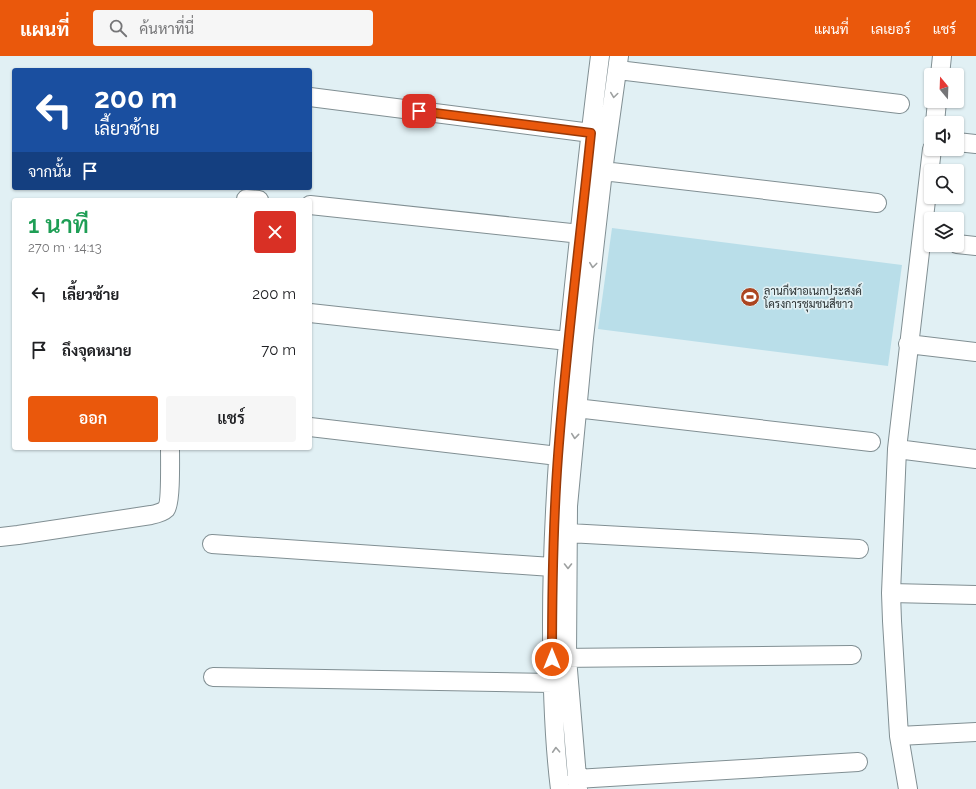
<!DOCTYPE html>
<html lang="th">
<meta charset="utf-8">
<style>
body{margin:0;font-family:Raleway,Sarabun,sans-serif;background:#f6f6f6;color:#202124;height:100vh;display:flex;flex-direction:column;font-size:15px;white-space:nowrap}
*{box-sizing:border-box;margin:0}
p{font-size:13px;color:#757577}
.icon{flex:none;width:22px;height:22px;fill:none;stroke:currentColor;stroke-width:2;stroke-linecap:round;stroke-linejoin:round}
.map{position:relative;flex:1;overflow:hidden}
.side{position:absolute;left:12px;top:142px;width:300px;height:252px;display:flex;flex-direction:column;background:#fff;border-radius:4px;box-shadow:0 1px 3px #0004}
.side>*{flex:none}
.top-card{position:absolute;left:12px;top:12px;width:300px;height:122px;border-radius:4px;box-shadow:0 1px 3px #0004;background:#1a4fa0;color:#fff;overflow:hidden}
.needle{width:26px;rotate:341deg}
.fabs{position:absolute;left:924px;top:12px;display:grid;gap:8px}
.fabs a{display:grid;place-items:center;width:40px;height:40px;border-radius:4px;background:#fff;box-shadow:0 1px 3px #0004;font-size:20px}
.pin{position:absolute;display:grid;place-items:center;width:34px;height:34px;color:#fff;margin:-17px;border-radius:8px;box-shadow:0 2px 6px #0006}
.me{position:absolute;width:44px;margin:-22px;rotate:0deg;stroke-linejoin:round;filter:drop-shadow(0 0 3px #0008)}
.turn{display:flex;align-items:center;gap:14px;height:84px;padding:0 16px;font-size:18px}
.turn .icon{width:52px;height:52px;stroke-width:2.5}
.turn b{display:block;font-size:28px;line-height:34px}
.then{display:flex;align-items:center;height:38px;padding:0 16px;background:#0003;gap:8px;font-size:15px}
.round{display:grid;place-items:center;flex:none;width:42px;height:42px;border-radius:4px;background:#f6f6f6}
.headline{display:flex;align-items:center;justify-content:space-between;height:68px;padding:0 16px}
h1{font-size:24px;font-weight:600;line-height:30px;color:#1e9e55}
.cta{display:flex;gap:8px;margin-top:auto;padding:8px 16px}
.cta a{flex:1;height:46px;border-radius:4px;background:#ea580c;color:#fff;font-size:16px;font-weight:600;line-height:46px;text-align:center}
.cta a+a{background:#f6f6f6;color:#202124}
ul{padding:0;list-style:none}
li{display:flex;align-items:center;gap:12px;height:56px;padding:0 16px}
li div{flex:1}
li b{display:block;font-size:15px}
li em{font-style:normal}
header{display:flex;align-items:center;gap:24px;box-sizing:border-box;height:56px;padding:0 20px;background:#ea580c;color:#fff}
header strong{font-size:19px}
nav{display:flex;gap:22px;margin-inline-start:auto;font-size:14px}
.search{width:280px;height:36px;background:#f6f6f6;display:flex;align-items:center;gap:10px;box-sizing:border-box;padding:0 14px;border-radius:4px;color:#757577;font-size:15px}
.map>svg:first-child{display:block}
.green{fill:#b9dee9}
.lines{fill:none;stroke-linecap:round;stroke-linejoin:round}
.street-casing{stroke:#818f93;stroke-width:20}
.street{stroke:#fff;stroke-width:18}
.oneway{stroke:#9ea1a1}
.route-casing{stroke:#983908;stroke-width:10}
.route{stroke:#ea580c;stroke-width:7}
.labels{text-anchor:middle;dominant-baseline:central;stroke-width:3.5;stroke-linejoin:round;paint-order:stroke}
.poi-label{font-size:11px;fill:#282e2f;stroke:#e1f0f4;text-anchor:start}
</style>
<header>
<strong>แผนที่</strong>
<div class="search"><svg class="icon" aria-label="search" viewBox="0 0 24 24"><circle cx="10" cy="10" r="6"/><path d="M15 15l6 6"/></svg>ค้นหาที่นี่</div>
<nav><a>แผนที่</a><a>เลเยอร์</a><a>แชร์</a></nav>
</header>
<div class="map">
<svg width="976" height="733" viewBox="0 0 976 733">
<rect width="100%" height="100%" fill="#e1f0f4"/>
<path class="green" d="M612,172L902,209L888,310L598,273Z"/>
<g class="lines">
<defs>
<path id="street" d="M618,14L900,48
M940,19L942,0
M310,41L591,77
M935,67L937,45
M957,86L976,88
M603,115L877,147
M246,143L259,144
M310,149L590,179
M957,188L976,190
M310,257L568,285
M908,288L976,296
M567,351L871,386
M310,371L558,400
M897,393L976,403
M568,477L859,493
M0,481L18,479L151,459C156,458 163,456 166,453C171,447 170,403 170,392
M212,488L552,511
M891,537L976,539
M557,602L852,599
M213,621L552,627
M899,680L976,676
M576,723L858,706
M560,733C553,678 552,622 552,567C552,487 557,407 564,327C575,218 586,109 600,0
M578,733L567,602L568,450L584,282L603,115L619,0
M908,733L899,680L892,565L891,537L897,393L932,93"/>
</defs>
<use href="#street" class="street-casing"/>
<use href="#street" class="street"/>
</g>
<defs><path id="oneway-chevron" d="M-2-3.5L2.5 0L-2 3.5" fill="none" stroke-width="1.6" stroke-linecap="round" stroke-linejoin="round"/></defs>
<g class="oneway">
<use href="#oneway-chevron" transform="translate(614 39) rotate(98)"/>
<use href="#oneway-chevron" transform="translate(593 209) rotate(97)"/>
<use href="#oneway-chevron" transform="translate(575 380) rotate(96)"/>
<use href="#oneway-chevron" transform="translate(568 510) rotate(90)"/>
<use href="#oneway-chevron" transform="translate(556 694) rotate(-93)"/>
</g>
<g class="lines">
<defs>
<path id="route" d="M419,55L591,77C580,184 566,292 558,400C553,467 552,535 552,603"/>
</defs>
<use href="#route" class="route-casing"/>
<use href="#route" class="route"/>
</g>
<defs>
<symbol id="stadium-disc" viewBox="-11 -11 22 22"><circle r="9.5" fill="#ac4521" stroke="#e1f0f4"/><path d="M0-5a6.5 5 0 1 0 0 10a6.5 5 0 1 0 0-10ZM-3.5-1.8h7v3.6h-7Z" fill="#fff"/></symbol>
</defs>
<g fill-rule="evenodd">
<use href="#stadium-disc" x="739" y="230" width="22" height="22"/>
</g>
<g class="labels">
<g class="poi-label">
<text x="764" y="235">ลานกีฬาอเนกประสงค์<tspan x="764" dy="13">โครงการชุมชนสีขาว</tspan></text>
</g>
</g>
</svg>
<div class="fabs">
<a><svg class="needle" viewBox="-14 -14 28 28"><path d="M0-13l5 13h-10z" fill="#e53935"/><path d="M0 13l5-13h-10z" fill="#757577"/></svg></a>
<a><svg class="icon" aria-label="sound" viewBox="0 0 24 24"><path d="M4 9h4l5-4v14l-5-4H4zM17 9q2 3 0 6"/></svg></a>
<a><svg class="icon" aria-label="search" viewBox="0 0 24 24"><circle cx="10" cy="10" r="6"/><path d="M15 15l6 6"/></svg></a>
<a><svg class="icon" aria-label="layers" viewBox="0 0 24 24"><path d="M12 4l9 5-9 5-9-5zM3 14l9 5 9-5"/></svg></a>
</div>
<div class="pin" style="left:419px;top:55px;background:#d93025"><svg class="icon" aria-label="arrive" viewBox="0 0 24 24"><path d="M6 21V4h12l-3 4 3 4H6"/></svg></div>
<svg class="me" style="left:552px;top:603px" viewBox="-20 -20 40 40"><circle r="17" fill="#ea580c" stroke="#fff" stroke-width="3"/><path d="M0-11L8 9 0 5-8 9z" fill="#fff"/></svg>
<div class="top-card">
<div class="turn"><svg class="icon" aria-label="left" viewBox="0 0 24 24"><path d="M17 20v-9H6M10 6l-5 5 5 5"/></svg><div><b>200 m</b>เลี้ยวซ้าย</div></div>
<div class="then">จากนั้น<svg class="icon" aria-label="arrive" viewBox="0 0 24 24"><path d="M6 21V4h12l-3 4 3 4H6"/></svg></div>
</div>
<section class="side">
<div class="headline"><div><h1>1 นาที</h1><p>270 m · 14:13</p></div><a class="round" style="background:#d93025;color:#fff"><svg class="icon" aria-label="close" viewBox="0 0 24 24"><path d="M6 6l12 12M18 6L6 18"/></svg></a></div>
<ul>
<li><svg class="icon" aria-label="left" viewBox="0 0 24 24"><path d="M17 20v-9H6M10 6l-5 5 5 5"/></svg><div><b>เลี้ยวซ้าย</b></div><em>200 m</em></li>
<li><svg class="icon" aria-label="arrive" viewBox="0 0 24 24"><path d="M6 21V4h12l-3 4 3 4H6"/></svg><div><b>ถึงจุดหมาย</b></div><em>70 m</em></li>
</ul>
<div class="cta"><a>ออก</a><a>แชร์</a></div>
</section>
</div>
